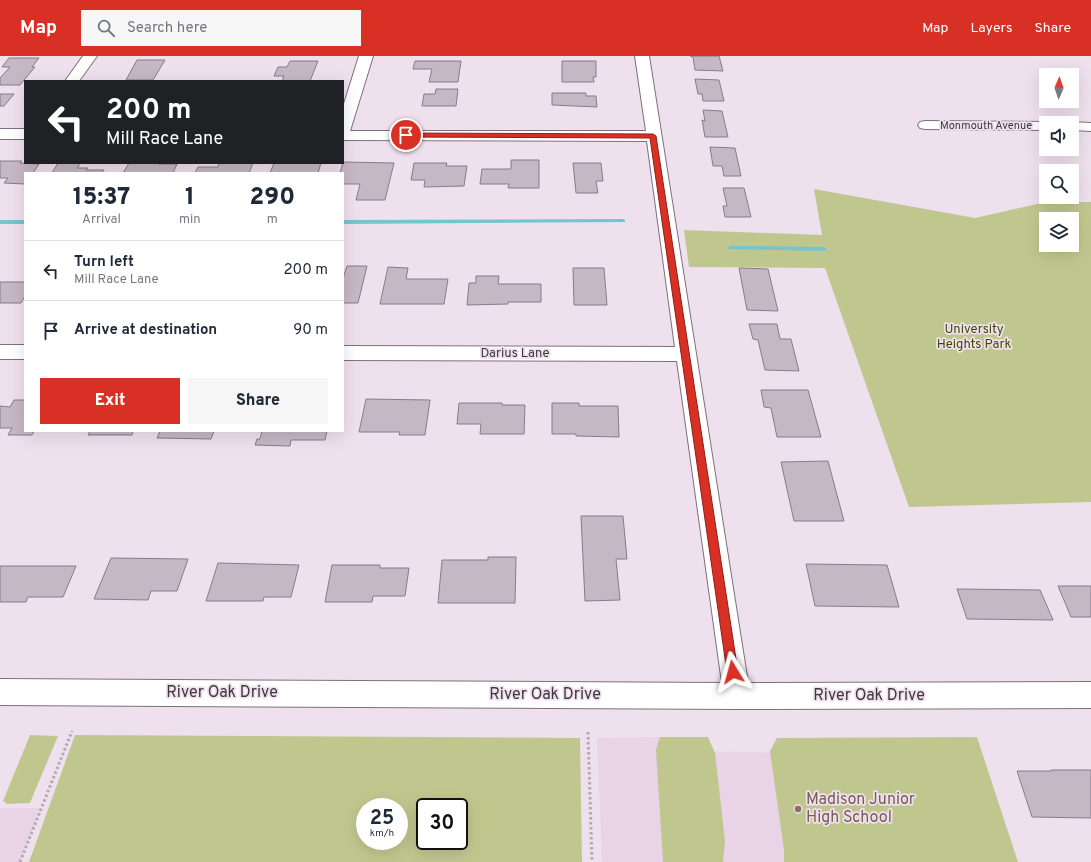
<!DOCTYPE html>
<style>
body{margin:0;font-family:Overpass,sans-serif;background:#f6f6f7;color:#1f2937;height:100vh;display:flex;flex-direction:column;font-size:15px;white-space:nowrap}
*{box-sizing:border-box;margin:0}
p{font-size:13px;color:#747a83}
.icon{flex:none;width:22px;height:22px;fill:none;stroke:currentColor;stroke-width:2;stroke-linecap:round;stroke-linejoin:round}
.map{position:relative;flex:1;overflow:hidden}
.drawer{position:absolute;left:24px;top:116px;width:320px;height:260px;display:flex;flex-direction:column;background:#fff;border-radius:0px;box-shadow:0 4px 16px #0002}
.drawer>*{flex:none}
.banner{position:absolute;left:24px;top:24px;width:320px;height:84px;border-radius:0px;box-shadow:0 4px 16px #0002;background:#202124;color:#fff;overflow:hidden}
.needle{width:26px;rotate:2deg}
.controls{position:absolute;left:1039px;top:12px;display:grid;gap:8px}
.controls a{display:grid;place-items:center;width:40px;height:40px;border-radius:0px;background:#fff;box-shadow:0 4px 16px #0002;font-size:20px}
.speed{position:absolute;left:356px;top:742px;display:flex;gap:8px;font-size:20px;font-weight:700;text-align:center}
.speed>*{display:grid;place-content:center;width:52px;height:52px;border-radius:50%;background:#fff;box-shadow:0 4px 16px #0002;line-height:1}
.speed small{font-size:10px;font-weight:400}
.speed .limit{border:2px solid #111;border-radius:6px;background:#fff;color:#111}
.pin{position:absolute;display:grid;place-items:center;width:34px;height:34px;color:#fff;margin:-17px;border:2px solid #fff;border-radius:50%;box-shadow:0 1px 4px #0007}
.me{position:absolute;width:44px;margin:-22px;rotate:352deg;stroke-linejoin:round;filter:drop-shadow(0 0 3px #0008)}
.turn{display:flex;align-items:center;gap:14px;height:84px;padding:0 16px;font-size:18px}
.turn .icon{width:52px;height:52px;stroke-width:2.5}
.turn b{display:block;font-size:28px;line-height:34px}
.eta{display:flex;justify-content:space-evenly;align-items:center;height:68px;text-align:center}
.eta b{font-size:24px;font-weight:800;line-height:28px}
.cta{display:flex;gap:8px;margin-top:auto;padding:8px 16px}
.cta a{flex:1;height:46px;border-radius:0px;background:#d93025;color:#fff;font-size:16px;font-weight:800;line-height:46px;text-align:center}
.cta a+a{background:#f6f6f7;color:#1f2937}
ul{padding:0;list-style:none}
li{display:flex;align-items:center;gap:12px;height:60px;padding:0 16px;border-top:1px solid #e0e1e3}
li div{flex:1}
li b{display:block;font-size:15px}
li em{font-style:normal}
header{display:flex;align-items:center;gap:24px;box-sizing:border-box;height:56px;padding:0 20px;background:#d93025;color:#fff}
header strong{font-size:19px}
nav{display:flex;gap:22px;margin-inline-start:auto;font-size:14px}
.search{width:280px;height:36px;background:#f6f6f7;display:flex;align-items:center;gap:10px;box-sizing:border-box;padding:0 14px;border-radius:0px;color:#747a83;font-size:15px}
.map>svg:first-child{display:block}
.built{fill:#e8d3e7}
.green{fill:#c0c78e;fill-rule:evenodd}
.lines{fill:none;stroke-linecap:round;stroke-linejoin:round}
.stream{fill:#74c5cf;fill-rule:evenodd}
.building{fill:#c6b7c5;stroke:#897b89}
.street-casing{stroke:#7d707d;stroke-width:2}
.path{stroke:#b4a8b3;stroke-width:3;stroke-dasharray:2.5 2.5;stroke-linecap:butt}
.street{fill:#fff;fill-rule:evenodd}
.route{fill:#d93025;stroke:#8d1f18}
.education-dot{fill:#8d6e63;stroke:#efe0ee;stroke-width:1.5}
.labels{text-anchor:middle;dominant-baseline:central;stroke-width:3.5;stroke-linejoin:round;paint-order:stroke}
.far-street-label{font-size:11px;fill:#3e383d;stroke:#efe0ee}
.park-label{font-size:13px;fill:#434800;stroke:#efe0ee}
.street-label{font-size:13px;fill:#3e383d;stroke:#efe0ee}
.near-street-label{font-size:16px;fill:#3e383d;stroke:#efe0ee}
.near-education-label{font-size:16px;fill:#785e54;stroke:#efe0ee;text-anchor:start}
</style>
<header>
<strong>Map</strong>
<div class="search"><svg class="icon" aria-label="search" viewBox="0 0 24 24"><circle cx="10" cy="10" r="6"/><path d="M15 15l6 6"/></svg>Search here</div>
<nav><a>Map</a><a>Layers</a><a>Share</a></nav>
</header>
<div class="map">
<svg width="1091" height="806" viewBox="0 0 1091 806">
<rect width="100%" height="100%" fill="#efe0ee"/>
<path class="built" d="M660,681L661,695L978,699L1015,806H602L597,682Z
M0,752H41L20,806H0Z"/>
<path class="green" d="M814,133L975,162L1046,146H1091V446L909,451L825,212L689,211L684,174L822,179ZM1046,163H1072V189H1046Z
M30,679L58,680L30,747L7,748L3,745Z
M75,679L580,682L582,806H29ZM365,751H399V785H365ZM425,751H459V785H425Z
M660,681H708L715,697L725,785L723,806H663L656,694Z
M977,681L1018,806H784V794L770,695L777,682Z"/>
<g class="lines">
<path class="stream" d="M623,163L625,164V166L343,168V164Z
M0,164H25V168H0Z
M730,190L824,191L827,193L824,195L728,193L727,192Z"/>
</g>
<path class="building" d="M690,0H719L723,15L695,14L693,1Z
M9,2H39L32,11H35L20,29H0V22L10,11H2Z
M137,4H165L153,24H126Z
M290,5H318L310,25H282L284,20H274L278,11H287Z
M415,5H461L458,26H429L432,13H413Z
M562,5H596V21H593L594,26H562Z
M695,23L719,24L724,45H703L702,38H698Z
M436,33H458L456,50H422L424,38H435Z
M552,37H586V40H596L597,51L552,49Z
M0,38H14L4,50H0Z
M703,54L722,55L728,81H705L702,64L705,65Z
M710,91L735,92L741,120H724L722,110H713Z
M511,104H539V132H508L509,128H480L482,113H511Z
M0,105H22L20,107L39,108L33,117H25V128L4,127L8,122H0Z
M343,106L394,107L385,144H356L360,128H343V117H340Z
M58,107H81L77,112H88L86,114H104L102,117H52Z
M129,107H159L158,108H177L173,117H123Z
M219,107H253L249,117H195L198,111H218Z
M274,107H321L318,117H270Z
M414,107H447L446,110H467L464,130L424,131L425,124H411Z
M573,107H601L603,125H596L598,137H576Z
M723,132H744L751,161H725L723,150H727Z
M347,210H367L358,247H343V222Z
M388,211L408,212L406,223H448L444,248H380Z
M573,212H604L607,249H574Z
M739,212L768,213L778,255L747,254Z
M476,220H499L498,228H541V246H508V248L467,249L469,227H476Z
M0,226H25V240L21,247H0Z
M749,268H777L780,283H791L799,315L765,314L758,284L753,283Z
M761,334H808L821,381H777L771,352L764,351Z
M366,343L430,344L425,379H399L400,376H359Z
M14,344H25V375H34L32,379H8L12,372H0V350L10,351Z
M459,347H502V349H525L524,378H480L481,368H457Z
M552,347H579V350H618L619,381L576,380V378H552Z
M90,375H133L132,379H88Z
M160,375H214L211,383L157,382Z
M262,375H327L325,384H291L290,390L255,389L257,383H260Z
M828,405L844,465H794L781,406Z
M581,460H623L627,503H616L620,544L585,545Z
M488,501H516L515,547H438L442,504H488Z
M111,502L188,503L177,535H151L148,544L94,543Z
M218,507L299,509L291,541H264L263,545H206Z
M806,508L887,509L899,551L815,550Z
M332,509H380V512H409L405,540H373L372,546H325Z
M0,510H76L63,541H28L26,546H0Z
M1058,530H1091V561H1071Z
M957,533L1040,534L1053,564L967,563Z
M1051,714H1091V762L1032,761L1017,715H1051Z"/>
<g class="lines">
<defs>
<path id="street" d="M83,0H97L79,25H65Z
M359,0H373L350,75H646L635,0H649L748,627L1091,626V652L737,653L0,649V623L722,627L677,305L343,304V290L675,291L647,85L343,84V51Z
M925,65L1046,66L1051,67H1046V74L925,73L920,72L918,69L920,66Z
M1072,66L1091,67V75L1072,74V67H1067Z
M0,73H25V83H0Z
M0,289H25V303H0Z"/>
</defs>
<use href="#street" class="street-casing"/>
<path class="path" d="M588,676L592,806
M20,806L72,675"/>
<use href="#street" class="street"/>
</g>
<path class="route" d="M404,77L653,78L656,80L738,616L737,619L733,621L729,619L727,616L650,82L406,81L404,80Z"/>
<circle class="education-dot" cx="798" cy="753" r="4"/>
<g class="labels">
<g class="far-street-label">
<text x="986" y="70">Monmouth Avenue</text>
</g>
<g class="park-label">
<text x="974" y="274">University<tspan x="974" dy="15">Heights Park</tspan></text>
</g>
<g class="street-label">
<text x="515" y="298">Darius Lane</text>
</g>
<g class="near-street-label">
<text x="222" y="637">River Oak Drive</text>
<text x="545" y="639">River Oak Drive</text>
<text x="869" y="640">River Oak Drive</text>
</g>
<g class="near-education-label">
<text x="806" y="744">Madison Junior<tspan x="806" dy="18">High School</tspan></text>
</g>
</g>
</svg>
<div class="controls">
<a><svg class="needle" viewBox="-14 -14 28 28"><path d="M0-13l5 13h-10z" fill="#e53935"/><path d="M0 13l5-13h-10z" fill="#747a83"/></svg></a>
<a><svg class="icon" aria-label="sound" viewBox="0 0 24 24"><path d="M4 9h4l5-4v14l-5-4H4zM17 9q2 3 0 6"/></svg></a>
<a><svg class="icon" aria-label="search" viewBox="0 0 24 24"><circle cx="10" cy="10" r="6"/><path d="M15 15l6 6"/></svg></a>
<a><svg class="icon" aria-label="layers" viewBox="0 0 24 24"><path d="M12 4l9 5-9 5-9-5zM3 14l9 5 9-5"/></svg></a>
</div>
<div class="speed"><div>25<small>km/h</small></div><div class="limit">30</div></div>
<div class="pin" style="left:406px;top:79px;background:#d93025"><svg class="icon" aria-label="arrive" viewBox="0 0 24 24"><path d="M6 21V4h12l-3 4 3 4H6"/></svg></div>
<svg class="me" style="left:733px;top:616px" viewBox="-20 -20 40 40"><path d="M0-17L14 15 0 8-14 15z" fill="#d93025" stroke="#fff" stroke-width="4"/></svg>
<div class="banner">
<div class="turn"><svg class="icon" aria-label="left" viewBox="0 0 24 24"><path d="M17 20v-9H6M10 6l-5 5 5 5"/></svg><div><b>200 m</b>Mill Race Lane</div></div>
</div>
<section class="drawer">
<div class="eta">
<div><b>15:37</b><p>Arrival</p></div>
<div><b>1</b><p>min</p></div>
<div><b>290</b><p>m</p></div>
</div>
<ul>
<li><svg class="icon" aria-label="left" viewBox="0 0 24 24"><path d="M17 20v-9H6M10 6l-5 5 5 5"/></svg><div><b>Turn left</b><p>Mill Race Lane</p></div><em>200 m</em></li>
<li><svg class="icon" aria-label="arrive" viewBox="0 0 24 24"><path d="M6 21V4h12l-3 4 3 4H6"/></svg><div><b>Arrive at destination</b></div><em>90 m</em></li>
</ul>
<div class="cta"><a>Exit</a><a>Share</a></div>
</section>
</div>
